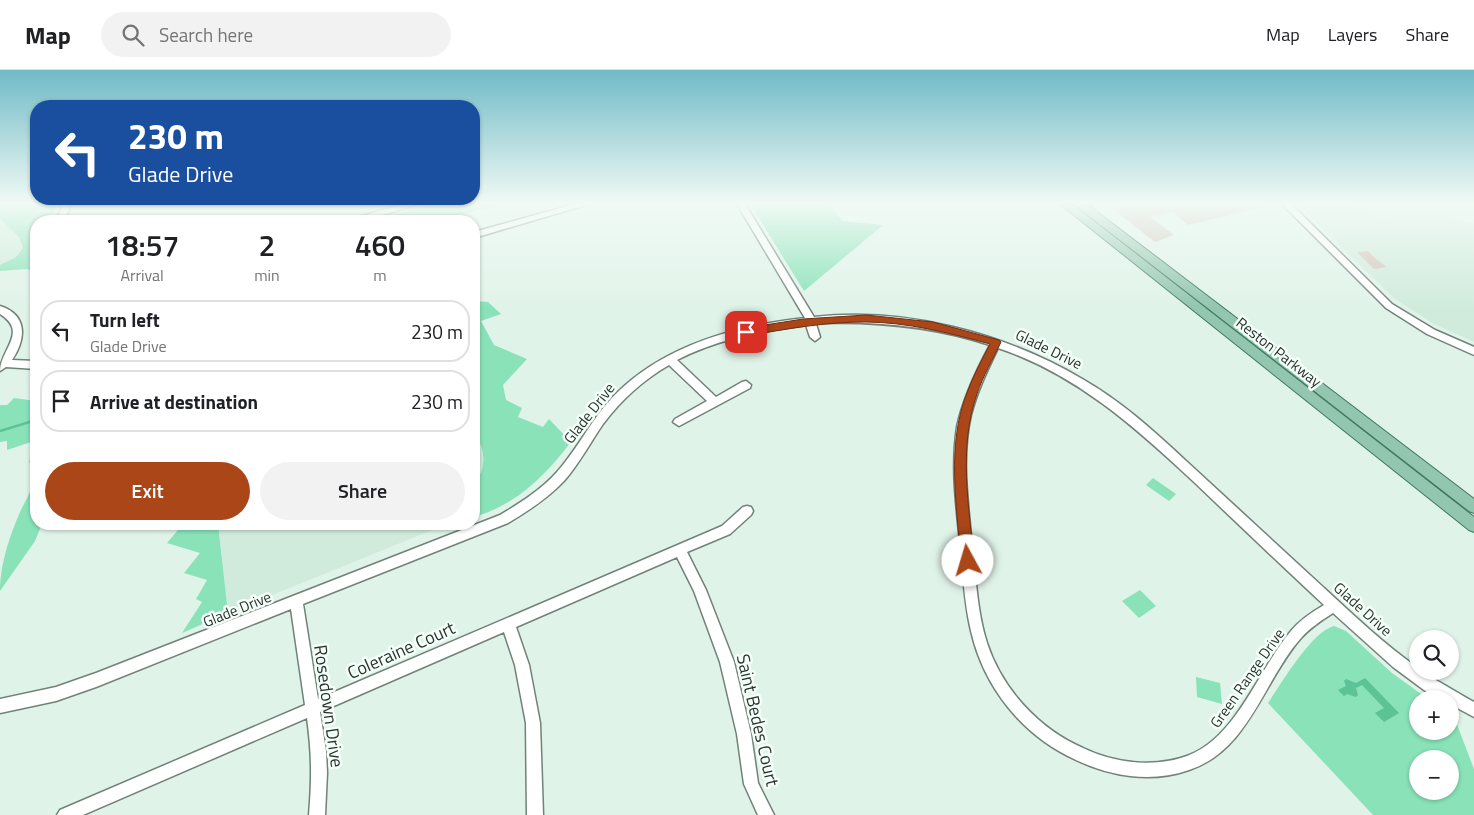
<!DOCTYPE html>
<meta charset="utf-8">
<style>
body{margin:0;font-family:"Titillium Web",sans-serif;background:#f2f2f2;color:#202124;height:100vh;display:flex;flex-direction:column;font-size:19px;white-space:nowrap}
*{box-sizing:border-box;margin:0}
p{font-size:16px;color:#757577}
.icon{flex:none;width:28px;height:28px;fill:none;stroke:currentColor;stroke-width:2;stroke-linecap:round;stroke-linejoin:round}
.map{position:relative;flex:1;overflow:hidden}
.panel{position:absolute;left:30px;top:145px;width:450px;height:315px;display:flex;flex-direction:column;background:#fff;border-radius:20px;box-shadow:0 1px 4px #0004}
.panel>*{flex:none}
.hud{position:absolute;left:30px;top:30px;width:450px;height:105px;border-radius:20px;box-shadow:0 1px 4px #0004;background:#1a4fa0;color:#fff;overflow:hidden}
.buttons{position:absolute;left:1409px;top:560px;display:grid;gap:10px}
.buttons a{display:grid;place-items:center;width:50px;height:50px;border-radius:50%;background:#fff;box-shadow:0 1px 4px #0004;font-size:25px}
.pin{position:absolute;display:grid;place-items:center;width:42px;height:42px;color:#fff;margin:-21px;border-radius:10px;box-shadow:0 2px 8px #0006}
.me{position:absolute;width:55px;margin:-28px;rotate:354deg;stroke-linejoin:round;filter:drop-shadow(0 0 4px #0008)}
.turn{display:flex;align-items:center;gap:18px;height:105px;padding:0 15px;font-size:22px}
.turn .icon{width:65px;height:65px;stroke-width:2.5}
.turn b{display:block;font-size:35px;line-height:42px}
.eta{display:flex;justify-content:space-evenly;align-items:center;height:85px;text-align:center}
.eta b{font-size:30px;font-weight:600;line-height:35px}
.action{display:flex;gap:10px;margin-top:auto;padding:10px 15px}
.action a{flex:1;height:58px;border-radius:30px;background:#ab4618;color:#fff;font-size:20px;font-weight:600;line-height:58px;text-align:center}
.action a+a{background:#f2f2f2;color:#202124}
ul{padding:0;list-style:none}
li{display:flex;align-items:center;gap:15px;height:62px;margin:0 10px 8px;padding:0 5px;border:2px solid #e0e0e0;border-radius:20px}
li div{flex:1}
li b{display:block;font-size:19px}
li em{font-style:normal}
header{display:flex;align-items:center;gap:30px;box-sizing:border-box;height:70px;padding:0 25px;background:#fff;border-bottom:1px solid #e0e0e0}
header strong{font-size:24px}
nav{display:flex;gap:28px;margin-inline-start:auto;font-size:18px}
.search{width:350px;height:45px;background:#f2f2f2;display:flex;align-items:center;gap:12px;box-sizing:border-box;padding:0 18px;border-radius:28px;color:#757577;font-size:19px}
.map>svg:first-child{display:block}
.built{fill:#d0ebdc}
.green{fill:#89e2b8;fill-rule:evenodd}
.water{fill:#5cc396}
.lines{fill:none;stroke-linecap:round;stroke-linejoin:round}
.stream{stroke:#5cc396;stroke-width:2.5}
.building{fill:#d5c1ba}
.minor-casing{stroke:#718279;stroke-width:3}
.major-casing{stroke:#3f7a5f;stroke-width:2}
.minor{fill:#fff;fill-rule:evenodd}
.major{fill:#92c6af;fill-rule:evenodd}
.route{fill:#ab4618;stroke:#6f2e10}
.labels{text-anchor:middle;dominant-baseline:central;stroke-width:5;stroke-linejoin:round;paint-order:stroke}
.street-label{font-size:15px;fill:#2a322e;stroke:#f3fff8}
.near-street-label{font-size:18px;fill:#2a322e;stroke:#f3fff8}
</style>
<header>
<strong>Map</strong>
<div class="search"><svg class="icon" aria-label="search" viewBox="0 0 24 24"><circle cx="10" cy="10" r="6"/><path d="M15 15l6 6"/></svg>Search here</div>
<nav><a>Map</a><a>Layers</a><a>Share</a></nav>
</header>
<div class="map">
<svg width="1474" height="745" viewBox="0 0 1474 745">
<rect width="100%" height="100%" fill="#e0f3e9"/>
<path class="built" d="M1297,134H1353L1381,149L1432,144L1474,154V272L1434,254L1395,229Z
M0,149L19,167L23,178L16,187L0,195Z
M474,363L480,371L484,395L481,406L474,414Z
M218,454H447L228,543Z"/>
<path class="green" d="M0,134H58L52,144L51,151H36V203L27,199L0,201V195L16,187L23,178L19,167L0,149Z
M430,134H501L442,151H371Z
M750,134H830L842,151L883,155L804,221Z
M474,231L488,232L501,244L481,251L494,275L527,289L503,315L506,330L522,338L518,347L543,357L549,349L571,372C545,406 516,435 474,447V414C487,399 486,379 474,363Z
M14,328L36,331V391L29,393L34,371L7,380V371L0,372V335H7Z
M36,404V454H42L35,471L0,521C0,495 10,464 21,440C27,428 33,417 36,404Z
M1153,408L1176,424L1169,431L1146,415Z
M183,454H218L228,543L182,563L202,532L196,529L207,510L184,503L200,483L167,473Z
M1140,520L1156,536L1139,548L1122,531Z
M1334,556L1346,561L1392,603L1428,629H1418V661H1450V642L1453,644L1474,699V745H1373L1268,633C1281,614 1312,561 1334,556ZM1418,689H1450V721H1418Z
M1196,607L1220,613L1222,634L1197,627Z"/>
<path class="water" d="M1365,608L1399,643L1384,652L1375,643L1384,638L1362,615L1356,618L1358,625L1356,627L1347,624L1344,626L1338,620L1346,616L1344,611L1346,609L1356,613Z"/>
<g class="lines">
<path class="stream" d="M1090,139L1093,134
M0,361L36,350"/>
</g>
<path class="building" d="M1134,134H1263V137L1188,155L1173,142L1150,147L1174,165L1155,172L1113,139Z
M1368,181L1376,189L1387,197L1374,199L1357,182Z"/>
<g class="lines">
<defs>
<path id="minor" d="M63,134H71L64,151H56Z
M404,134H418L363,151H350L351,149Z
M575,134H589L474,168V162Z
M737,134H745L814,247C860,242 908,246 953,257C999,268 1042,285 1084,310C1126,334 1161,368 1196,400C1238,439 1281,478 1323,517C1353,545 1384,574 1418,598V601C1422,601 1466,628 1474,632V647L1450,634V629H1440L1424,620L1393,597L1333,543C1322,550 1310,558 1301,568C1263,611 1249,680 1189,700C1152,713 1112,707 1076,690C1023,666 984,618 971,561C964,532 963,503 960,473C956,434 951,396 957,357C963,328 976,301 990,275C933,256 877,251 818,253L816,254L820,267L815,271L810,267L806,255L800,256C757,262 716,270 677,290L716,327L742,312L746,311L751,315L750,318L679,356L673,352L675,349L707,331L669,295C643,310 621,330 603,354C590,373 579,394 564,411C548,428 528,441 508,453L303,534L318,629L722,456L743,437L747,436L751,437L753,441L751,445L730,464L687,482L706,520L734,592L751,664L758,713L774,745H758L744,714L737,664L720,592L694,521L677,487L516,557L529,595L540,653L543,745H527L526,653L515,595L504,562L320,642L326,681L327,703L325,745H309C312,709 312,684 307,648L83,745H57L60,740L305,635L291,539L96,617L56,631L0,643V629L56,617L96,603L500,445C520,433 541,420 557,402C575,382 587,358 604,337C653,278 731,256 805,248ZM998,278C1076,304 1135,357 1194,412C1237,453 1280,494 1324,535C1312,542 1300,550 1291,561C1259,598 1237,668 1187,686C1154,698 1114,693 1083,678C1039,659 1002,619 987,573C977,542 976,508 972,475C968,432 961,388 971,345C977,321 988,299 998,278Z
M1282,134H1291L1392,234L1435,260L1474,277V285L1427,264L1386,238Z
M0,236C28,245 26,269 12,290L36,291V299L6,297L0,301C0,280 29,262 0,244Z"/>
<path id="major" d="M1060,134H1072L1474,447V462L1469,460Z
M1083,134L1088,135L1474,429V443L1469,441L1080,139L1079,137Z"/>
</defs>
<use href="#minor" class="minor-casing"/>
<use href="#major" class="major-casing"/>
<use href="#minor" class="minor"/>
<use href="#major" class="major"/>
</g>
<linearGradient id="sky" x2="0" y2="1"><stop stop-color="#70bac7"/><stop offset="0.56" stop-color="#f1faf5"/><stop offset="1" stop-color="#f1faf5" stop-opacity="0"/></linearGradient>
<rect width="1474" height="238" fill="url(#sky)"/>
<path class="route" d="M866,245L933,252L999,270L1001,272C993,289 983,306 977,324C958,378 969,436 974,491L972,495L968,497L963,495L961,491C957,436 946,376 967,323C973,306 982,290 990,274C949,263 907,252 865,252C825,252 786,259 746,266L741,262L746,258L803,249Z"/>
<g class="labels">
<g class="street-label">
<text transform="translate(1049 279) rotate(26)">Glade Drive</text>
<text transform="translate(1279 282) rotate(38)">Reston Parkway</text>
<text transform="translate(589 343) rotate(-52)">Glade Drive</text>
<text transform="translate(237 539) rotate(-22)">Glade Drive</text>
<text transform="translate(1363 539) rotate(42)">Glade Drive</text>
<text transform="translate(1247 608) rotate(-55)">Green Range Drive</text>
</g>
<g class="near-street-label">
<text transform="translate(401 580) rotate(-24)">Coleraine Court</text>
<text transform="translate(329 636) rotate(82)">Rosedown Drive</text>
<text transform="translate(758 650) rotate(77)">Saint Bedes Court</text>
</g>
</g>
</svg>
<div class="buttons">
<a><svg class="icon" aria-label="search" viewBox="0 0 24 24"><circle cx="10" cy="10" r="6"/><path d="M15 15l6 6"/></svg></a>
<a>+</a>
<a>−</a>
</div>
<div class="pin" style="left:746px;top:262px;background:#d93025"><svg class="icon" aria-label="arrive" viewBox="0 0 24 24"><path d="M6 21V4h12l-3 4 3 4H6"/></svg></div>
<svg class="me" style="left:968px;top:491px" viewBox="-20 -20 40 40"><circle r="19" fill="#fff"/><path d="M0-13L10 11 0 6-10 11z" fill="#ab4618"/></svg>
<div class="hud">
<div class="turn"><svg class="icon" aria-label="left" viewBox="0 0 24 24"><path d="M17 20v-9H6M10 6l-5 5 5 5"/></svg><div><b>230 m</b>Glade Drive</div></div>
</div>
<section class="panel">
<div class="eta">
<div><b>18:57</b><p>Arrival</p></div>
<div><b>2</b><p>min</p></div>
<div><b>460</b><p>m</p></div>
</div>
<ul>
<li><svg class="icon" aria-label="left" viewBox="0 0 24 24"><path d="M17 20v-9H6M10 6l-5 5 5 5"/></svg><div><b>Turn left</b><p>Glade Drive</p></div><em>230 m</em></li>
<li><svg class="icon" aria-label="arrive" viewBox="0 0 24 24"><path d="M6 21V4h12l-3 4 3 4H6"/></svg><div><b>Arrive at destination</b></div><em>230 m</em></li>
</ul>
<div class="action"><a>Exit</a><a>Share</a></div>
</section>
</div>
